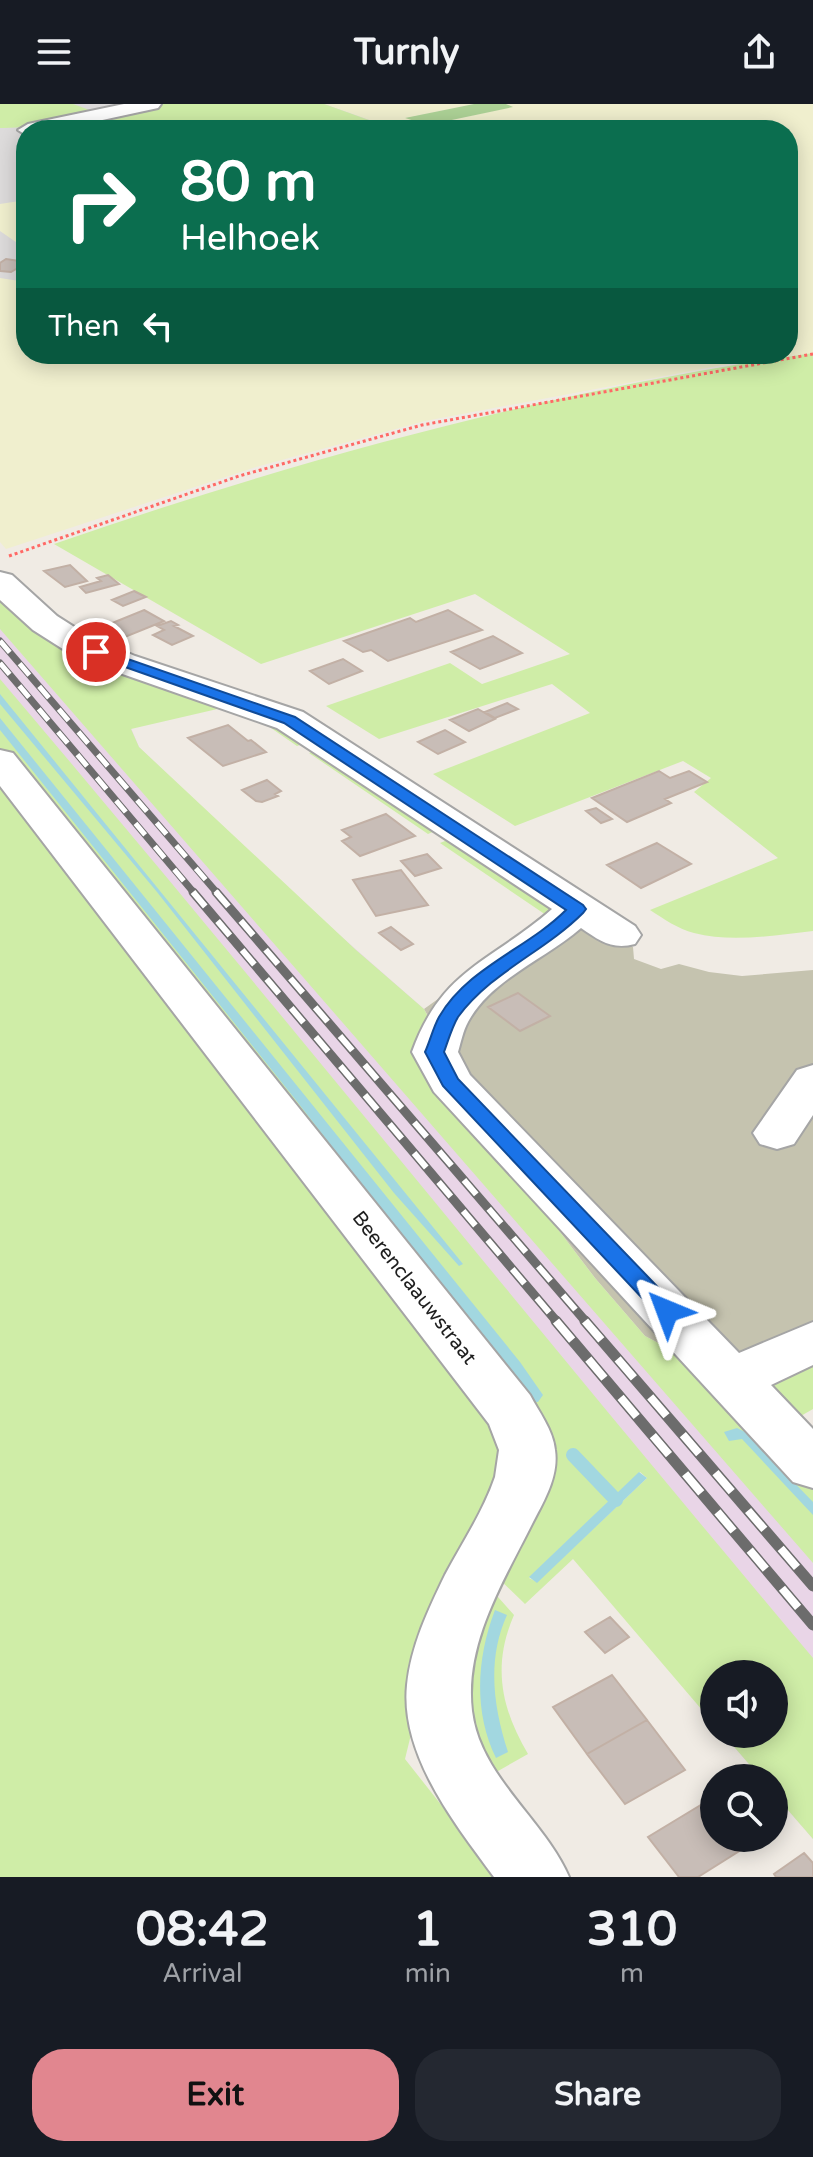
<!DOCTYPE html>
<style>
body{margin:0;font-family:"Varela Round",sans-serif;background:#242831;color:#f1f3f6;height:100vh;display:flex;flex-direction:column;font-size:30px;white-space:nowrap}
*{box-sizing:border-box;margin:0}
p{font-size:26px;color:#9ea1a6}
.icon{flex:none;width:44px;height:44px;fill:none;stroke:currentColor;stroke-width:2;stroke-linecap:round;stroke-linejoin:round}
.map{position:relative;height:1773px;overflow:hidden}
.details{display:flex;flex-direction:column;background:#171b24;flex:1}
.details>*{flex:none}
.banner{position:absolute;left:16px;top:16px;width:782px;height:244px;border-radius:32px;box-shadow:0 4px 20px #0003;background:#0b6e4f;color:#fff;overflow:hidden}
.controls{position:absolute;left:700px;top:1556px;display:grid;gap:16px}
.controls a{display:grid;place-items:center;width:88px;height:88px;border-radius:50%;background:#171b24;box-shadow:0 4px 20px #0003;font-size:40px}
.pin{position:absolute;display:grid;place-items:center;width:68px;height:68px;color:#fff;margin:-34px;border:4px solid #fff;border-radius:50%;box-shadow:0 2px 8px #0007}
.me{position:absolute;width:88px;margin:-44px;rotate:316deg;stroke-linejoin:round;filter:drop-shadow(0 0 6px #0008)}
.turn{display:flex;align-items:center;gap:28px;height:168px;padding:0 32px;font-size:36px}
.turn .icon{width:104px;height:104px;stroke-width:2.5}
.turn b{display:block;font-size:56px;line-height:68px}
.then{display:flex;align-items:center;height:76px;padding:0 32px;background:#0003;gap:16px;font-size:30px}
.eta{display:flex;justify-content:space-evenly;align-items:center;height:136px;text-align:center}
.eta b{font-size:48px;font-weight:700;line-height:56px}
.cta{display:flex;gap:16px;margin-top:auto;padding:16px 32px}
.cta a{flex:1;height:92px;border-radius:32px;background:#e1868f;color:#111;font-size:32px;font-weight:700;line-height:92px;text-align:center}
.cta a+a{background:#242831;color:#f1f3f6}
header{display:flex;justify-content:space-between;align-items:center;height:104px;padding:0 32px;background:#171b24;font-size:36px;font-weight:700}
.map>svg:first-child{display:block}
.residential{fill:#dddbdb}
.industrial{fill:#e9d5e7}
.construction{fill:#c5c3af}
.farmland{fill:#f0efce}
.grass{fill:#cfeda7;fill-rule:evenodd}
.forest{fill:#add296}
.water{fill:#a2d7e0}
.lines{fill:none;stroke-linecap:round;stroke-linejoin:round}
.stream{stroke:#a2d7e0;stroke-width:14}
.building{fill:#c8bdb7;stroke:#c2b0a5;stroke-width:2}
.minor-casing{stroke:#a5a5a5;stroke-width:4}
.path{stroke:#ff6966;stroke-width:3;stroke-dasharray:3 3;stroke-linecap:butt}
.minor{fill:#fff;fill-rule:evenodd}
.rail-far2-casing{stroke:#6c6c6c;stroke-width:7}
.rail-far1-casing{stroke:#6c6c6c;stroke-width:9}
.rail-casing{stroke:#6c6c6c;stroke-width:11}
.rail-far2{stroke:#fff;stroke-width:5;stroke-dasharray:15;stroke-linecap:butt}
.rail-far1{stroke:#fff;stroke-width:6;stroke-dasharray:19;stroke-linecap:butt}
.rail{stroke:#fff;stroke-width:8;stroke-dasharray:25;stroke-linecap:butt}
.route{fill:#1a73e8;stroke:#114b97;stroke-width:2}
.labels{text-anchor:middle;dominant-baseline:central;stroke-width:6;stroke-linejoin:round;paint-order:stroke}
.street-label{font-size:20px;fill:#1e1e1e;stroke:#fff}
</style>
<header><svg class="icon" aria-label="menu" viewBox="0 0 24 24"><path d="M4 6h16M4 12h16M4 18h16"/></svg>Turnly<svg class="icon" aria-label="share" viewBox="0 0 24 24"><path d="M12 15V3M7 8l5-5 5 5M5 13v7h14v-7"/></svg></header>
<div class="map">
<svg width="813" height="1773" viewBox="0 0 813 1773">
<rect width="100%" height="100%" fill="#f0ebe4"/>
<path class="residential" d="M0,0H402L456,26H26V199L0,200Z"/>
<path class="industrial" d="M0,495L131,624L139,643L271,771L424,905L434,924L813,1416V1735L774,1690V1674H761L723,1630H774V1570H714V1620L647,1373L0,605Z"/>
<path class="construction" d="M565,804L633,843L634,855L661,865L679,860L709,868L742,872L813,866V1224L714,1262L695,1258L645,1232L595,1174L516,1070L424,905Z"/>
<path class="farmland" d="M324,0H474L407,14L428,21L511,3L506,0H813V249L723,261L425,317L256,363L6,445L0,438V174L26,178V250H788V26H348L378,19Z
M26,96V145L0,127V100Z"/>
<path class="grass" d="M0,0H73L95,8L27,23L4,24H0Z
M163,0H324L380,20L348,26H231L210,17L165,26H79L69,22V18Z
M813,249V827C775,831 732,839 694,829C678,825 664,815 650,806L778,754L694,688L711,674L683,657L515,722L433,670L590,609L552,580L379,635L326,602L450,559L482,580L570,550L475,490L261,560L54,440C302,354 552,286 813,249Z
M0,489C15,503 30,517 46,529C123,582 229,590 312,637L297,642L248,608L226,603L131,625L139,643L356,846L424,905L434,924L418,953L516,1070L595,1174L645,1232L695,1258L714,1262L725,1284L813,1376V1459L0,525Z
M0,575C275,899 540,1230 813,1554V1735L774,1690V1674H761L723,1630H774V1570H714V1620L573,1455L525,1500L497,1473L524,1303L0,645ZM640,1368L647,1374L537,1478L529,1474Z
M324,644L442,724L428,730L309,649Z
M0,670L524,1343L424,1577L405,1655L498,1773H0Z
M455,733L565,804L549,813L440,739Z
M813,1254V1305L785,1321L753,1285Z
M490,1484L514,1511C492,1562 501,1604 528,1650L484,1675L460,1600Z"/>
<path class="forest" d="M474,0H506L513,3L428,21L405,14Z"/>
<path class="water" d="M0,590L463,1160L459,1162L394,1089L157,788L0,600Z
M0,614L520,1258L543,1291L538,1298H530L295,995L0,626Z
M737,1324L745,1328L813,1398V1411L742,1335L729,1337L724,1328Z
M639,1368L647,1374L537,1479L529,1473Z
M495,1506L507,1511C487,1555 493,1602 508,1648L496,1654C473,1607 477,1553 495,1506Z"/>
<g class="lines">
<path class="stream" d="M573,1351L616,1396"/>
</g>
<path class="building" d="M6,155L26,158V159L11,168L0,167V159Z
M70,461L87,477L65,483L44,467Z
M108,471L119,480L86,489L80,483L101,477L97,474Z
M134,487L146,493L123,502L112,496Z
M144,506L164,517L125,533L105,522Z
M448,506L482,526L388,557L371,546L363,548L344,537L410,514L416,518Z
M171,517L178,521L174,522L193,532L172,541L153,531L164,526L157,522Z
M493,532L522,549L480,565L451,548Z
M343,555L362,567L329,580L310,567Z
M507,599L518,605L495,614L485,608Z
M478,605L495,615L469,627L450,616Z
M228,621L248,637L251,636L266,648L223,662L188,634Z
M445,626L465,638L438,650L418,638Z
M659,667L670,674L689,667L707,678L665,695L671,699L627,718L592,694Z
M267,676L281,687L275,690L278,692L262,698L256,697L242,686Z
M596,704L612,715L601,719L586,707Z
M386,710L415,732L360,752L342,737L351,733L342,726Z
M657,739L691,760L641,784L607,761Z
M427,750L441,764L415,772L401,757Z
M401,766L428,801L376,812L353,776Z
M391,823L413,840L401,846L379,829Z
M518,889L550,912L520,927L488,903Z
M610,1513L629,1533L605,1549L585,1528Z
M612,1571L647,1616L587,1650L553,1603Z
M647,1616L685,1666L625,1700L587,1650Z
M714,1693V1734H760L698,1773H679L648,1733Z
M804,1749L813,1759V1773H776L774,1770Z"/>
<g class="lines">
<defs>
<path id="minor" d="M124,0H161L158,4L56,26H26V31L18,26L28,20Z
M0,468L12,471L57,512L90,533L135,552L303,608L635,822L641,831L635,840C612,846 600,837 581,824C546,855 491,875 468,918C463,927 461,938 458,948L470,971L739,1249L813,1218V1261L771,1281L813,1325V1384L793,1378L434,988L412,948C442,864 492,858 552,805L277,624L111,566L66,547L33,526L0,496Z
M0,646L13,649L530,1291C539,1308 553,1326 555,1346C559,1372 544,1397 532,1420C503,1478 464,1540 472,1607C480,1673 544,1715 569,1773H494C455,1720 400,1651 407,1581C411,1542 428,1506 445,1471C462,1439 483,1408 495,1373L499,1346L489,1320L0,682Z
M813,961V1011L794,1040L777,1045L760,1040L753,1029L797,966Z"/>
</defs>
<use href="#minor" class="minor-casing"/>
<path class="path" d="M9,452L239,372L422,321L813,250"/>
<use href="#minor" class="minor"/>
<defs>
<path id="rail-far2" d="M0,537L218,790
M0,559L195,790"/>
<path id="rail-far1" d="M193,788L558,1219
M216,788L587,1219"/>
<path id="rail" d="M556,1217L813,1521
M585,1217L813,1482"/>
</defs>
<use href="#rail-far2" class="rail-far2-casing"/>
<use href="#rail-far1" class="rail-far1-casing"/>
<use href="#rail" class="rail-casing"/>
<use href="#rail-far2" class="rail-far2"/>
<use href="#rail-far1" class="rail-far1"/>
<use href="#rail" class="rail"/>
</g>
<path class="route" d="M96,544L295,613L583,801L586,805L583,809C544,848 491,868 458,913C452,923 448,937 444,948L458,975L675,1201L678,1207L675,1212H659L443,982L425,948C430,937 433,924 439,913C468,863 527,845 566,806L284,619L91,551V545Z"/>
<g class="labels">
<g class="street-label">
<text transform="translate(414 1184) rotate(52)">Beerenclaauwstraat</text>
</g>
</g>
</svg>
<div class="controls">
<a><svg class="icon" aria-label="sound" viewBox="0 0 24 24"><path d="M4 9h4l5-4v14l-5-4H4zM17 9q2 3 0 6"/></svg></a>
<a><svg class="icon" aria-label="search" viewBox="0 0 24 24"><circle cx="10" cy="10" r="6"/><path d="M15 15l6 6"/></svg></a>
</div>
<div class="pin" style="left:96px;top:548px;background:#d93025"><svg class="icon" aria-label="arrive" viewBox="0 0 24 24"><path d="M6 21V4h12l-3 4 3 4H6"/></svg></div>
<svg class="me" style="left:667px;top:1207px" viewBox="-20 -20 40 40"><path d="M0-17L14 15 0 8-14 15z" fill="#1a73e8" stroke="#fff" stroke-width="4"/></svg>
<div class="banner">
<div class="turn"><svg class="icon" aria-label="right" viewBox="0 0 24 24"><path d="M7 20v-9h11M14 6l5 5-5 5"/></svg><div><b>80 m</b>Helhoek</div></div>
<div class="then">Then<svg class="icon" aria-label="left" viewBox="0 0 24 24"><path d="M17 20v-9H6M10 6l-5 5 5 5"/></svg></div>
</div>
</div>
<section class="details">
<div class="eta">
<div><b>08:42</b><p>Arrival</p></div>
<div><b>1</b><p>min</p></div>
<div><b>310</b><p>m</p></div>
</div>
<div class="cta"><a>Exit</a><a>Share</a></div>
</section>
